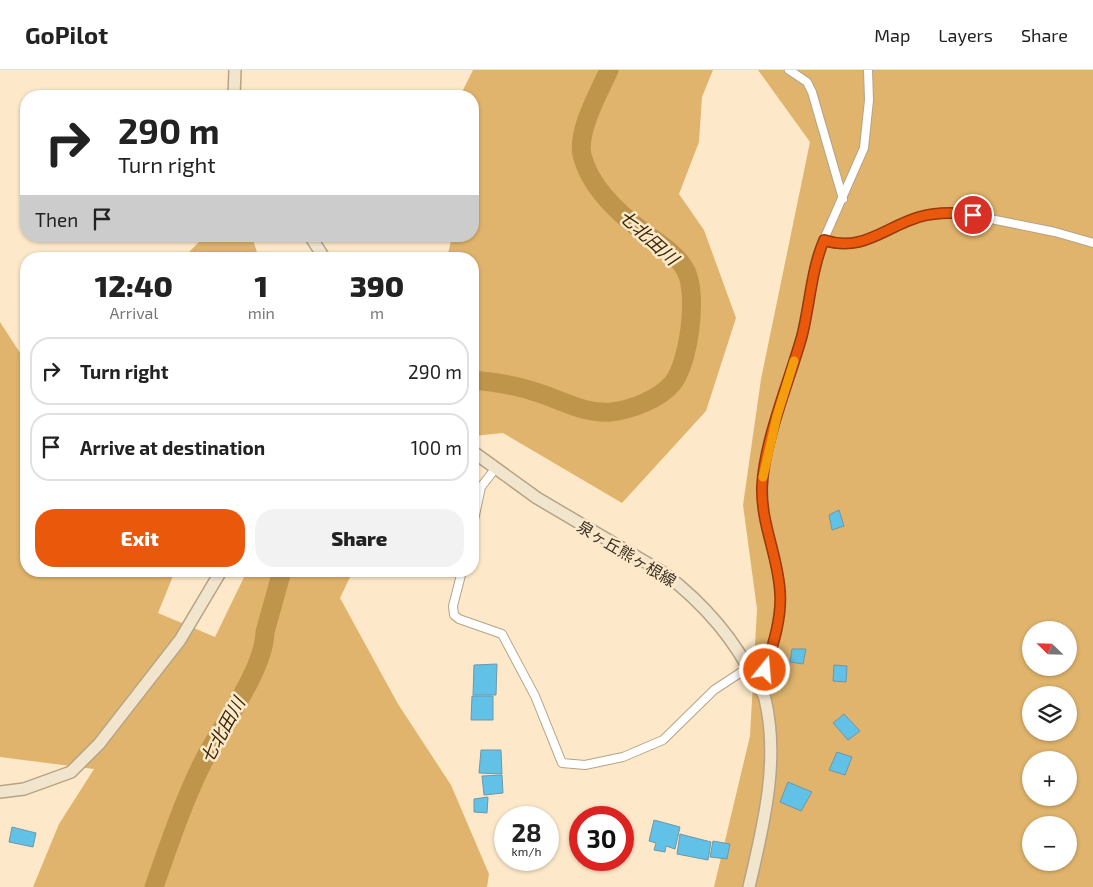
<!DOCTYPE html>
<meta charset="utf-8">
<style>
body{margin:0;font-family:"Exo 2","Noto Sans JP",sans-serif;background:#f2f2f2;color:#222;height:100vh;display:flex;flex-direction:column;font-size:19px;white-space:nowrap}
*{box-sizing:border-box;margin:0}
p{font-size:16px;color:#767676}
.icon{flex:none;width:28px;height:28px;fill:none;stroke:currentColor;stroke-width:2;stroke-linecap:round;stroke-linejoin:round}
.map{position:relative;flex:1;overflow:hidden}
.panel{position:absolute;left:20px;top:182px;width:459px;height:325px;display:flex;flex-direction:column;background:#fff;border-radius:20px;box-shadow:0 1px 4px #0004}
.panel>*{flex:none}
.banner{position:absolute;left:20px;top:20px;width:459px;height:152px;border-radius:20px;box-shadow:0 1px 4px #0004;background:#fff;color:#222;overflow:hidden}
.needle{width:32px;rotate:293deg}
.fabs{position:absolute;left:1022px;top:551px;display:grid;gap:10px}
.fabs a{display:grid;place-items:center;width:55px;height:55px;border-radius:50%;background:#fff;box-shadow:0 1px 4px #0004;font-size:25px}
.speed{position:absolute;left:494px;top:736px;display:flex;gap:10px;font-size:25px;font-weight:700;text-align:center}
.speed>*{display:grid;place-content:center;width:65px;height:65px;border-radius:50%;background:#fff;box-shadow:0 1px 4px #0004;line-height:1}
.speed small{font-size:12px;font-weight:400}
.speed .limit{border:8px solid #d22;background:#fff;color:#111}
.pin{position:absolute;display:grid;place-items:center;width:42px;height:42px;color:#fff;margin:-21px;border:2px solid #fff;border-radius:50%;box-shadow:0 1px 5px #0007}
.me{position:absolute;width:55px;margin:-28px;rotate:17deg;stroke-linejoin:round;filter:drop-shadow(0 0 4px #0008)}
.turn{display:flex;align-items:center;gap:18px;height:105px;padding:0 15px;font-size:22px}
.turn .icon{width:65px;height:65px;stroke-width:2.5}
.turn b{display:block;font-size:35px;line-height:42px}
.then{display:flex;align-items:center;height:48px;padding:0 15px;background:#0003;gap:10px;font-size:19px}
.eta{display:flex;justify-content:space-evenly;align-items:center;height:85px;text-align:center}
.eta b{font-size:30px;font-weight:800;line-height:35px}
.action{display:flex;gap:10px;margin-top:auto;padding:10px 15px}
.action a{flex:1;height:58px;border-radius:20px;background:#ea580c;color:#fff;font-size:20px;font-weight:800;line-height:58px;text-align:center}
.action a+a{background:#f2f2f2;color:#222}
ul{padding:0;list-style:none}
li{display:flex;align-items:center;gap:15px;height:68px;margin:0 10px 8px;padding:0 5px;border:2px solid #e0e0e0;border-radius:20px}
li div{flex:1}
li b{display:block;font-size:19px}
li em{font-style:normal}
header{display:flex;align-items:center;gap:30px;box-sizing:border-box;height:70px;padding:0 25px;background:#fff;border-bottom:1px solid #e0e0e0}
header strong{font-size:24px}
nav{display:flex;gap:28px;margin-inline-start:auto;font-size:18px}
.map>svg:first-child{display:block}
.forest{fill:#e0b46c;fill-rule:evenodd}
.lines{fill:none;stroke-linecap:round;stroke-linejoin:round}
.river{stroke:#bf954c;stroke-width:19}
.building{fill:#62c1e6;stroke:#7196a5}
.street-casing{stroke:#b6a385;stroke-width:10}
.secondary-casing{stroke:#b6a385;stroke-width:14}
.street{stroke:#fff;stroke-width:8}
.secondary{stroke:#f2e5ce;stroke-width:11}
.route-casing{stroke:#983908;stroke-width:12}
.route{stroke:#ea580c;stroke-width:9}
.slow{stroke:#f59e0b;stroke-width:9}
.labels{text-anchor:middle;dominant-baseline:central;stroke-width:5;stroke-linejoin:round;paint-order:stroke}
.street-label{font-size:16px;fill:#383124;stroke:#fde9ca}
.water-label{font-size:18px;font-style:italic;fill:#3a2907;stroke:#fde9ca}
</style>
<header>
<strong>GoPilot</strong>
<nav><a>Map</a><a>Layers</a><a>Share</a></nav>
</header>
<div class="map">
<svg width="1093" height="817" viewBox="0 0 1093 817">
<rect width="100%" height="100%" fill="#fde9ca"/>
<path class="forest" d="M473,0H713L702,27L699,72L679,124L704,160L736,248L706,341L622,433L503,363L473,366L472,189H447L452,166H472V26H460Z
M758,0H1093V817H714L750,666L757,539L743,435L761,309L810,72ZM1031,560H1069V598H1031ZM1031,625H1069V662H1031ZM1031,690H1069V728H1031ZM1031,755H1069V792H1031Z
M205,166H252L259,189H182Z
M0,252L26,292V501H175L158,543L215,567L247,501H353L340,528L398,634L451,715L489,804L487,817H33L59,754L94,699L0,687Z"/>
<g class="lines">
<path class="river" d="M472,310C496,312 516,315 539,323C563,331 585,344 611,342C631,340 659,329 672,314C689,294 698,225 686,201C678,185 659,173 645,163C619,144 590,118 582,85C577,61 599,22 609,0
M154,817C169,775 183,732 203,692C221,656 264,601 265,562L282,501"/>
</g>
<path class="building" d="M839,440L844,456L832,460L829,445Z
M792,579H806L803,594L790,592Z
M497,594L496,625H473L474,595Z
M834,595L847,596L846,612L833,611Z
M472,626H493V650H471Z
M844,644L860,661L848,670L833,653Z
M481,680H501L502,704L479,703Z
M837,682L852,687L845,705L829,700Z
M502,705L503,723L484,725L482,706Z
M788,712L812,722L801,741L780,732Z
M488,727L487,743L474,742V729Z
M654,750L680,757L675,779L666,776L665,782L654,780L656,773L649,771Z
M12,757L36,763L33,777L9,772Z
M680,764L711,772L708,790L677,784Z
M713,771L730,774L727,789L710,787Z"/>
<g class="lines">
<defs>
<path id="street" d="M789,0L807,12L812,22L843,129
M824,170C861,182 885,158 918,147C931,143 943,142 956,142L1055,162L1093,173
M472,459L481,417L495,399
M462,501L453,536L454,545L459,549L502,564L535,626L562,693L585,695L623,687L663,670L714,620L749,597
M758,617L774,571L780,531L776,495L763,443L764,399L777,346L801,266L817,185L864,78L869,30L868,0"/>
<path id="secondary" d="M234,26L235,0
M310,166L325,189
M472,381L537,428L664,503C702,532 735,569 756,613C759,618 764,623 765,629C780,691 763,757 749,817
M0,722L24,719L71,702L99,674L180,570L221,501"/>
</defs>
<use href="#street" class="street-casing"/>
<use href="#secondary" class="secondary-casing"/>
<use href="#street" class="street"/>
<use href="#secondary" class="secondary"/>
</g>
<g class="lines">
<defs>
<path id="route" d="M765,600C773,575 782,548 780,522C778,486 761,454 762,417C764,371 789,312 802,266C810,234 811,201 824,170C862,183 885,157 919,147C938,142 954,142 973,145"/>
</defs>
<use href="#route" class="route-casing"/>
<use href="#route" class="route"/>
<path class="slow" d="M763,407L777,346L794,291"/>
</g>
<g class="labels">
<g class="street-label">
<text transform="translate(627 483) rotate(31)">泉ヶ丘熊ヶ根線</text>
</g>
<g class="water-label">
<text transform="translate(649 167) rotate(42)">七北田川</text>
<text transform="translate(222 660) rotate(-61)">七北田川</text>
</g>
</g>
</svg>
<div class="fabs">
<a><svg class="needle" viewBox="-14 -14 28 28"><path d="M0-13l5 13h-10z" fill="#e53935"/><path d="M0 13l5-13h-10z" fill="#767676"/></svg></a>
<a><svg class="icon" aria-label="layers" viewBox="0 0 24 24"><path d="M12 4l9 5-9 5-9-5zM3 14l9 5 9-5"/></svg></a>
<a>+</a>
<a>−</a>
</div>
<div class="speed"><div>28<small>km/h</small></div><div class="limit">30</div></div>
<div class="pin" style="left:973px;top:145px;background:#d93025"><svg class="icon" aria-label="arrive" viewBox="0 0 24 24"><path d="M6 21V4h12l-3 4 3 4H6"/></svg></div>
<svg class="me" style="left:765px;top:600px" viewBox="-20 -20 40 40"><circle r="17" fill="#ea580c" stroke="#fff" stroke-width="3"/><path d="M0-11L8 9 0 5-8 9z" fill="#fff"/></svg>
<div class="banner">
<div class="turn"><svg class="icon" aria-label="right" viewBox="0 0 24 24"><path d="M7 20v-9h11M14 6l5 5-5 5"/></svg><div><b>290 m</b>Turn right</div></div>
<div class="then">Then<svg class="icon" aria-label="arrive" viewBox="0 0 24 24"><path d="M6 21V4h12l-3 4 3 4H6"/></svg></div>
</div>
<section class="panel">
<div class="eta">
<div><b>12:40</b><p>Arrival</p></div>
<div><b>1</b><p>min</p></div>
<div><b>390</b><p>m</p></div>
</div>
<ul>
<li><svg class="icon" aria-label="right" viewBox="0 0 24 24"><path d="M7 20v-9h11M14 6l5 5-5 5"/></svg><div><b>Turn right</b></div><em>290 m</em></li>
<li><svg class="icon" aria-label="arrive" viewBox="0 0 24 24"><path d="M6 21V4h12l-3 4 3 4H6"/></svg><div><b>Arrive at destination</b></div><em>100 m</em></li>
</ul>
<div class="action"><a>Exit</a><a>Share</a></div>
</section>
</div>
